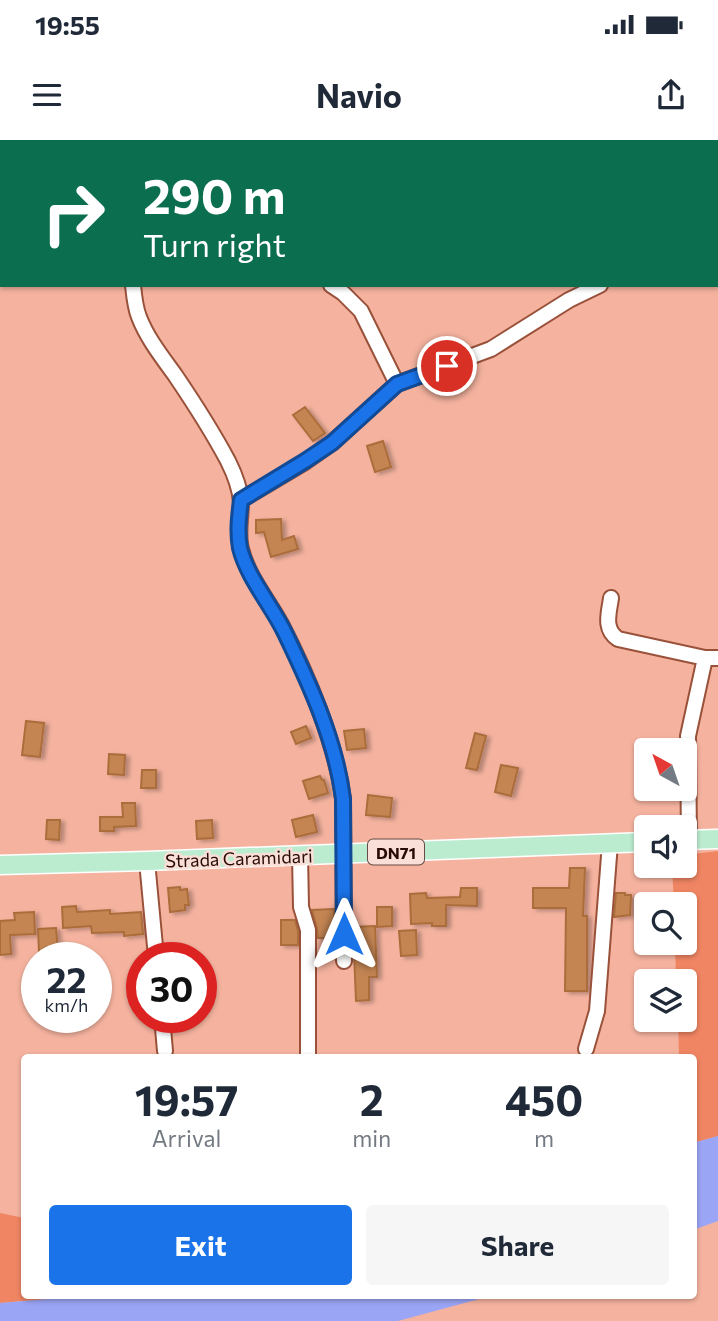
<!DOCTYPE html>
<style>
body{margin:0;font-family:Commissioner,sans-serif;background:#f6f6f7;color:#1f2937;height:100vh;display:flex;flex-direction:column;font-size:26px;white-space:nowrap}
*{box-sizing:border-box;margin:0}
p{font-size:23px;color:#747a83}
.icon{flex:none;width:38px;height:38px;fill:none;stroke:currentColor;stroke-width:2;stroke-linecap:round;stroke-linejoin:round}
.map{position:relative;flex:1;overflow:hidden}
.details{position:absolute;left:21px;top:914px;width:676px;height:245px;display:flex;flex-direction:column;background:#fff;border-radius:7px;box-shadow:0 2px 5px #0004}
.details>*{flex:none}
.hud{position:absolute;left:0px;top:0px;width:719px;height:147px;box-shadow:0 2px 5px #0004;background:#0b6e4f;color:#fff;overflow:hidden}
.needle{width:46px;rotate:320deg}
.controls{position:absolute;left:634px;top:598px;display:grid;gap:14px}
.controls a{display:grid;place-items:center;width:63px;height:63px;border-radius:7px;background:#fff;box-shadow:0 2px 5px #0004;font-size:35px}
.speed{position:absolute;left:21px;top:802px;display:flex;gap:14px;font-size:35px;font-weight:700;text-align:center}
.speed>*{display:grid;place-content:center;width:91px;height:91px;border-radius:50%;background:#fff;box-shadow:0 2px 5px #0004;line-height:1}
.speed small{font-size:18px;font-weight:400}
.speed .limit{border:10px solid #d22;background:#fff;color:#111}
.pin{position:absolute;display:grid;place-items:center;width:60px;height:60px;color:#fff;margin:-30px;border:4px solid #fff;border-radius:50%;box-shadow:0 2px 7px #0007}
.me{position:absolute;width:77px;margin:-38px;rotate:0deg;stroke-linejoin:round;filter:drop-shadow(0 0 5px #0008)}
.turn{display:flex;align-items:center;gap:24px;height:147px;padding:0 28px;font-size:32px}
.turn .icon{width:91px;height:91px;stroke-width:2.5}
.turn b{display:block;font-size:49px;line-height:60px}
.eta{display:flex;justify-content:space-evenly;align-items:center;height:119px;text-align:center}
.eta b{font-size:42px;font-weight:700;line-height:49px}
.primary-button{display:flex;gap:14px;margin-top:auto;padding:14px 28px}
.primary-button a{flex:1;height:80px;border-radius:7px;background:#1a73e8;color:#fff;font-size:28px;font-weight:700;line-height:80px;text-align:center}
.primary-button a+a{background:#f6f6f7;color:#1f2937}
.status{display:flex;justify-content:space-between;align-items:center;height:49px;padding:0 35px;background:#fff;direction:ltr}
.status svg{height:19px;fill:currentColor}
header{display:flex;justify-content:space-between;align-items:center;height:91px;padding:0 28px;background:#fff;font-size:32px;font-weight:700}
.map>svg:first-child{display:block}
.green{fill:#f08563}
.water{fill:#9ba5f5}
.building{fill:#c48552;stroke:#ab6d3b;stroke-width:2;filter:url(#shadow)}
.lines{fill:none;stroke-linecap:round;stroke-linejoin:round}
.minor-casing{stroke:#99513a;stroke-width:18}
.major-casing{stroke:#fff;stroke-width:21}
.minor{stroke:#fff;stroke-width:14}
.major{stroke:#bcecd0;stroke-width:18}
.route-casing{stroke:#114b97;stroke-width:18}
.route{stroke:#1a73e8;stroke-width:12}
.labels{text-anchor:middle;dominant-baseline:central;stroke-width:5;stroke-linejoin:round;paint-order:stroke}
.shield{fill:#f9dfd7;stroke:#664a43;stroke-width:2}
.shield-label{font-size:16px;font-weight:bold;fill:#270a03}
.street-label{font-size:18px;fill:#270a03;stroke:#f9dfd7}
</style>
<div class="status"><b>19:55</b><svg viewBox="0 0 49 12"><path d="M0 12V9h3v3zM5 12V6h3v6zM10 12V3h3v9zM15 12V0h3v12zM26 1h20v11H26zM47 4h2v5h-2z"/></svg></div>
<header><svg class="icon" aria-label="menu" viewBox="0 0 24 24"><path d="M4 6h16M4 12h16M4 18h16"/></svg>Navio<svg class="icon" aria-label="share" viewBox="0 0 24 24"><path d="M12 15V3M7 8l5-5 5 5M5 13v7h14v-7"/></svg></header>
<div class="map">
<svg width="718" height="1181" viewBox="0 0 718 1181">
<defs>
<filter id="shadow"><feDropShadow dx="4" dy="2" stdDeviation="2" flood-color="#0004"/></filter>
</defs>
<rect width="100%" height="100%" fill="#f5b39f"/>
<path class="green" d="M718,711V996L693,1003V917H679L678,880H684V842H676L675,803H684V765H674L672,726H684V715Z
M0,1073L24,1078V1155H95L0,1163Z"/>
<path class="water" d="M718,996V1081L693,1090V1003Z
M95,1155H494L398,1181H0V1163Z"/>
<path class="building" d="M305,267L325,293L313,301L293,275Z
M383,301L391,327L375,332L367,306Z
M281,379L282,400L294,396L298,409L271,417L264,392L256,393V380Z
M26,581L44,583L40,617L22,615Z
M306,586L311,598L296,604L291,592Z
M364,589L366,608L347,610L344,591Z
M475,593L486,596L477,630L466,628Z
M109,614L125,615L124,635L108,634Z
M501,625L518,628L511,656L495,652Z
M142,630H156V648H141Z
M320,636L322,640H324L328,653L309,659L303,641Z
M368,655L392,658L390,677L366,675Z
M122,663H135L136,686L114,687V691H100V677H123Z
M313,675L317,692L296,697L292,680Z
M47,680H60L59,700L46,699Z
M212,680L213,698L197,699L196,681Z
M570,728H585L583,776H587V851H565L566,768H533V748H569Z
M180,747V750L187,749L189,765H185V770L170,772L168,748Z
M461,748H477V766L446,765V786H432V783L411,784L410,754L426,753L427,758L460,757Z
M616,753H625V755H631L630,775L614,777Z
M76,766L77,772L110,770V774L141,772L143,794L124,796V792L92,793L91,786L63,788L62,767Z
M377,767H392V786L377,787Z
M334,769V798H318L317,788L312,770Z
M34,772L35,794L10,795L11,814L0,815V781L15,780L14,773Z
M281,780H295L298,791V805H281Z
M375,786L377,837H369V860L356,861L353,787Z
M56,788L58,812L39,813L38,789Z
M416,790L417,815L401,816L399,791Z"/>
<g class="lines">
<defs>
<path id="minor" d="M107,0L108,2
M240,0L241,2
M718,63V62
M133,145C134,155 135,167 139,177C147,198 162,217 175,235C194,263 212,291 228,321C234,333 240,348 241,362C241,378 237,393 241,409C248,437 268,460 281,484C307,534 336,603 343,659L344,821
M331,145L343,153L361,171L397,244
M241,360L305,322L332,303L397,244L491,209L569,160L600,145
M611,458C609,473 603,489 618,499L705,518H718
M689,700L688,596L705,518
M300,715L301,767L308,790V917
M147,721L156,817
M162,877L165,911
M586,909L597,871L610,703"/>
<path id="major" d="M684,700L718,699
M0,725L147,721L646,702"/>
</defs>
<use href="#minor" class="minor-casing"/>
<use href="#major" class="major-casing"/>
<use href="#minor" class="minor"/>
<use href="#major" class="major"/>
</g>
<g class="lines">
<defs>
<path id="route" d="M344,794L343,659C336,601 310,545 285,493C272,466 247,437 240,408C237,392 239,376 241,360L305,321L332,303L397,244L447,226"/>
</defs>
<use href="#route" class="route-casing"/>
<use href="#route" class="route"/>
</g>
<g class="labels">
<rect class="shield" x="368" y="699.5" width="56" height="25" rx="5"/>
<g class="shield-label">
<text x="396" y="712">DN71</text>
</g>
<g class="street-label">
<text transform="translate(239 718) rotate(-2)">Strada Caramidari</text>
</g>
</g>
</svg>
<div class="controls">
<a><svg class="needle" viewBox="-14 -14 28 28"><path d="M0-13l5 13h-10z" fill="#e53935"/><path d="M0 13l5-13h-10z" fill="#747a83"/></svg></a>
<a><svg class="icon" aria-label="sound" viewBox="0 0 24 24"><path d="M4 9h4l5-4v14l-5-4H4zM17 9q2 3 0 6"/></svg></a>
<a><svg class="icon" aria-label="search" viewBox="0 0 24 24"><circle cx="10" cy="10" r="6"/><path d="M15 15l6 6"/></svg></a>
<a><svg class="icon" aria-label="layers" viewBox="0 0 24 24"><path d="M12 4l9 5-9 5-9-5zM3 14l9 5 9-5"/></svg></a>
</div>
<div class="speed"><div>22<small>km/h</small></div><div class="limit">30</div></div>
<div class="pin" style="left:447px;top:226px;background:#d93025"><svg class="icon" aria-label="arrive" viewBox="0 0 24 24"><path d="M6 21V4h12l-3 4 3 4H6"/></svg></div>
<svg class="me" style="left:344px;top:794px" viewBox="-20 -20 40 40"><path d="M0-17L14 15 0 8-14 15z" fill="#1a73e8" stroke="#fff" stroke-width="4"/></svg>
<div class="hud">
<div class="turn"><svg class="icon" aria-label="right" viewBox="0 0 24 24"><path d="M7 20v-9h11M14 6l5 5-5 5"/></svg><div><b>290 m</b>Turn right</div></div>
</div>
<section class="details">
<div class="eta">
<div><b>19:57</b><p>Arrival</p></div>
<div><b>2</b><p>min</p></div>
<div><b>450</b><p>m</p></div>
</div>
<div class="primary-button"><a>Exit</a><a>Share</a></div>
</section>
</div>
